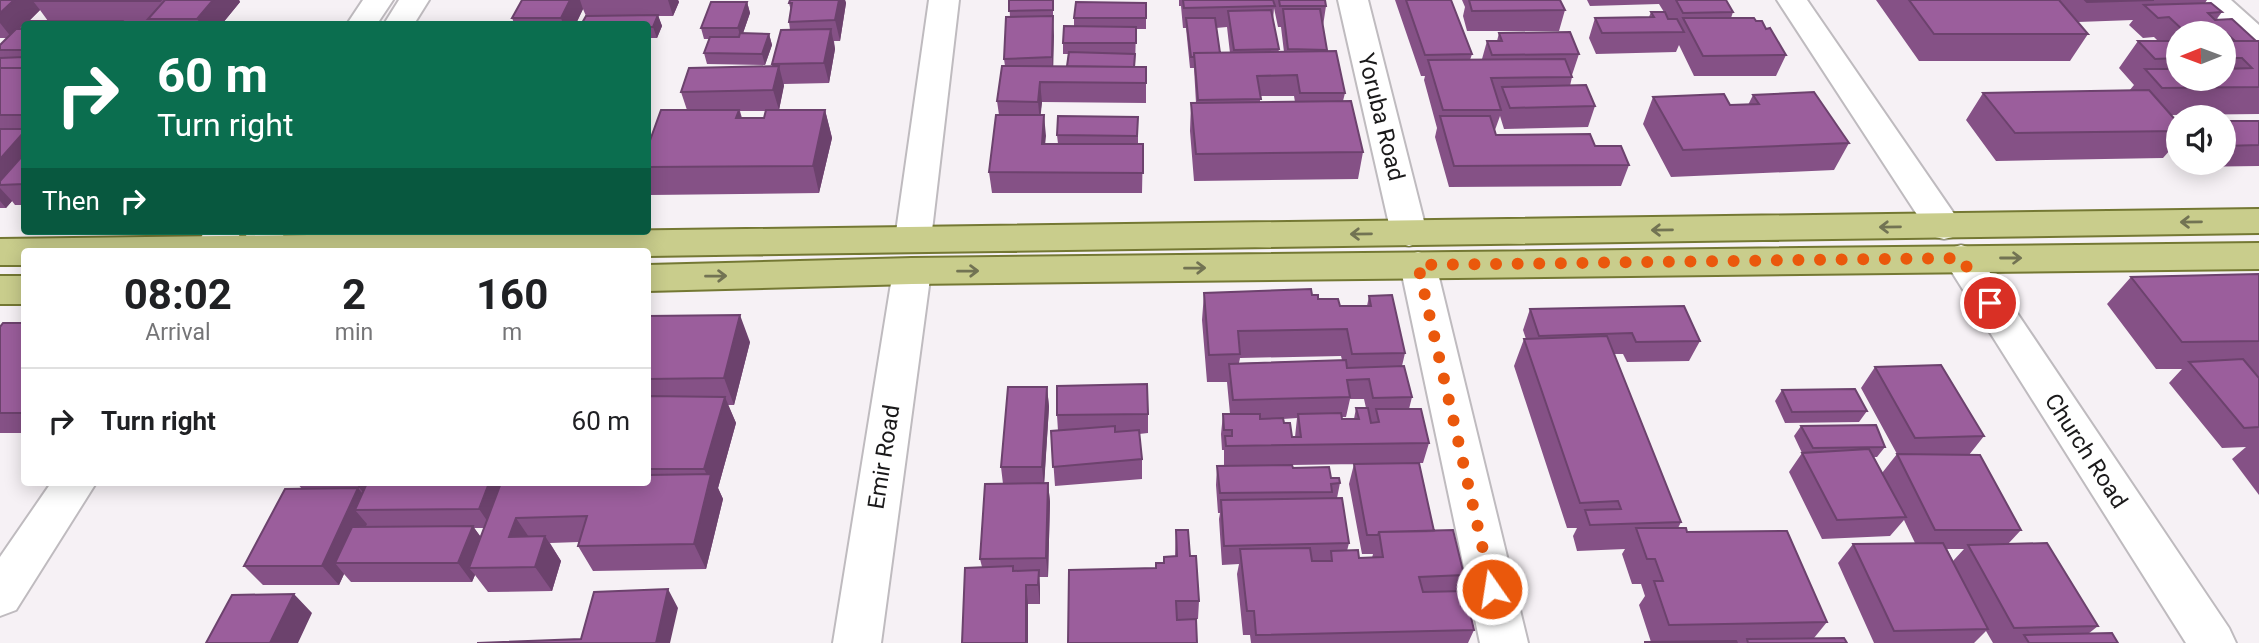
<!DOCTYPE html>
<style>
body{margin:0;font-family:Roboto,sans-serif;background:#f6f6f6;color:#202124;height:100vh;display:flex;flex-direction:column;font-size:26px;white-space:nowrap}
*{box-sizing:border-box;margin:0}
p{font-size:23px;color:#757577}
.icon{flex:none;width:38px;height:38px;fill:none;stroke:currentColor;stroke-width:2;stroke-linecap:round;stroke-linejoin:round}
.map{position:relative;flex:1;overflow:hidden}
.side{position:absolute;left:21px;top:248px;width:630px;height:238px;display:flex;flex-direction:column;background:#fff;border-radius:7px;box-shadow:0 4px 18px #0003}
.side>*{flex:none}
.top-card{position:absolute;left:21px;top:21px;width:630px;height:214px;border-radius:7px;box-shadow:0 4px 18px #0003;background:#0b6e4f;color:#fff;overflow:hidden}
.needle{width:46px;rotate:269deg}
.tools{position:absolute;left:2166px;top:21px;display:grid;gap:14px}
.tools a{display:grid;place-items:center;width:70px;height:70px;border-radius:50%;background:#fff;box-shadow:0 4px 18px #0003;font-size:35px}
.pin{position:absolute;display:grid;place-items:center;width:60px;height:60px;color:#fff;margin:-30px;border:4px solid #fff;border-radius:50%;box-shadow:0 2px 7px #0007}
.me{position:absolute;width:77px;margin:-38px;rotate:347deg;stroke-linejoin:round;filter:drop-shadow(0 0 5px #0008)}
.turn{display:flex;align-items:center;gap:24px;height:147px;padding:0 21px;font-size:32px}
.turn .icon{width:91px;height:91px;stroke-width:2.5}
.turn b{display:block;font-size:49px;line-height:60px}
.then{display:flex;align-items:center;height:66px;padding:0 21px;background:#0003;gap:14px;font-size:26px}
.eta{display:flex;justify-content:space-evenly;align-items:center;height:119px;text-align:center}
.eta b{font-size:42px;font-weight:700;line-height:49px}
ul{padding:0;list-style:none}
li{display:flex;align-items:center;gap:21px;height:105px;padding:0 21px;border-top:2px solid #e0e0e0}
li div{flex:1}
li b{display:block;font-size:26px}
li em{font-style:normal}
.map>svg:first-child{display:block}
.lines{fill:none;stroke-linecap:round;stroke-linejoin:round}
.minor-casing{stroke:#bfbbbf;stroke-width:4}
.major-casing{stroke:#747833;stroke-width:4}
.minor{fill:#fff;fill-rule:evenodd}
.major{fill:#c9cd8c;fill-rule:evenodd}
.wall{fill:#855186;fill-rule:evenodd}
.shaded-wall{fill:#6c426d}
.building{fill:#9b5e9c;stroke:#6c426d;stroke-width:2}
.oneway{stroke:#727353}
.route{stroke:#ea580c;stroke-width:12;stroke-dasharray:0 21.6}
.labels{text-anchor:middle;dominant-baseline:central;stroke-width:5;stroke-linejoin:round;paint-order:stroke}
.street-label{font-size:23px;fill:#1a191a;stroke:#fff}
</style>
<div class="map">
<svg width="2259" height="643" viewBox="0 0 2259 643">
<rect width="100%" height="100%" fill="#f6f1f5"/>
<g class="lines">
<defs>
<path id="minor" d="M363,0H393L377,24H347Z
M399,0H429L414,24H384Z
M929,0H959L931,239L926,248L913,252L900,248L895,239Z
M1338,0H1368L1427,233L1422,242L1409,246L1396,242L1391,233Z
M1777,0H1807L1957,218L1962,227L1957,236L1944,239L1931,236Z
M2199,0H2231L2259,25V50L2248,48Z
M205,231H242L229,252H192Z
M249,231H286L273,252H236Z
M1961,245L1974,249L2229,628L2236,643H2186L1943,258L1948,249Z
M1418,252L1431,256L1436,265L1528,643H1480L1400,265L1405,256Z
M912,258L925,262L931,271L881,643H833L893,271L899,262Z
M51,483H96L16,610L0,616V557Z"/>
<path id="major" d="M2259,209V233L648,256V252H24V265H0V239Z
M2259,243V269L912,284L648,291V265L912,258Z
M0,276H24V304H0Z"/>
</defs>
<use href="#minor" class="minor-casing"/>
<use href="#major" class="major-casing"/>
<use href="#minor" class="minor"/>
<use href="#major" class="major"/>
</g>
<path class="wall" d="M0,0H239L240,2L222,24L150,22H122L124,24H24V205H15L12,201L6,208H0V45L7,38H0ZM40,10L48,21H29Z
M522,0H678L679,2L673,16H658L662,26L657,38H649L651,43L648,50V24H511L514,23L512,18ZM583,9L586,16L582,23H576Z
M790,0H845L846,3L840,41H834L835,49L829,83L784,84L779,110H825L832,138L819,193L650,195L648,189V146L687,110L681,92L772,66V64L790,30L789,22L791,11L789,3ZM740,111H766L764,118H742Z
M1009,0H1053V66H1067L1068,54H1063V43L1074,26V18L1146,3V29H1136L1135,67H1146V103L1042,102L1040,115H1044L1045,144H1058L1057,135L1138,117V144H1143L1142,193H992L989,172L999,115L997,101L1005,66L1004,59L1010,17Z
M1179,0H1325L1326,6L1323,26L1326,51L1345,93L1343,101L1363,152L1358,179L1194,181L1190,131L1191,103H1196L1194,68H1190L1186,28H1183L1181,6H1179ZM1274,8L1278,27H1281L1284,52H1279L1273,20ZM1227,27L1230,53H1220L1216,28ZM1260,96H1294L1295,102H1260Z
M1395,0H1451L1472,54L1470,60L1482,59L1487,41H1497L1499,33L1579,54L1572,75V77L1570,86L1595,106L1588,127L1504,129L1500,116L1495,130L1496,135L1595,146L1629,165L1621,186L1449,187L1435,137L1437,128L1424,80L1425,76H1421Z
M1462,0H1560L1565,10L1559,31H1467L1463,16L1465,7Z
M1587,0H1726L1733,12L1731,18L1756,21L1786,55L1776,76H1694L1679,45L1676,52L1596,54L1589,38L1595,18L1649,17L1651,12H1664L1659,4L1590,6Z
M1876,0H2207L2205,3L2222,12L2216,20L2256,41H2259V114L2171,115L2179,124V159L2171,149L2163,158L1996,161L1966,120L1983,93L2129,91L2134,85L2119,68L2138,41H2158L2154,37L2143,38L2129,25L2133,20L2078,22L2088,34L2070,61H1919ZM2179,33H2224V79H2179Z
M747,2L750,13L743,33L769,34L772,45L765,65L707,64L704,53L709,39H704L701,28Z
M1753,95L1849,143L1834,170L1671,177L1643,124L1653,97L1730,105H1748Z
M2224,121H2259V166L2185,167L2182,163H2224Z
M2259,274V495L2232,459L2246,447L2222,448L2169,383L2182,369H2156L2107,304L2131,277Z
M1204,293L1312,295L1318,299L1340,306H1367L1369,296L1405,353L1402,366L1412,397L1409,409L1429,443L1423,463L1292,465L1293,468L1331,478L1340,483L1337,498L1349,543L1347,551L1359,558H1372L1373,554H1362L1349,484L1354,464L1434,531L1464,575L1457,592L1474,630L1468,643H1251L1250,635H1243L1237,574L1239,564L1222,565L1219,519L1220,513H1218L1216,485L1217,466L1224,465V450H1222L1221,434L1223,414H1230L1227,382H1207L1202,320ZM1341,356L1342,360L1239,363L1240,358ZM1350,399H1364L1366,408H1356L1354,419H1342V417H1346ZM1297,418L1295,437H1292L1284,423L1283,419Z
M1530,309L1700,341L1689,361L1627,362L1623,354H1614L1681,522L1678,528L1687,532L1827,622L1814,638L1847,643H1644L1651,642L1639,605L1645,596L1641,584H1632L1622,554L1625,549L1577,551L1573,536L1577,528H1567L1514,366L1524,339H1526L1523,330Z
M648,316L750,342L734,405H728L736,423L718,488L723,499L706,569L593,571L578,546L579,542L550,543L561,561L552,591L488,592L475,575L472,582H351L344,574L339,585H263L244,566L302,489L297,483H648ZM474,528H484L481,537Z
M24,323V433H0V327Z
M1875,367L1984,436L1969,455L2021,530L2008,544L2098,626L2088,634L2118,643H1993L1986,631L1974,643H1874L1838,563L1853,544L1915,543L1904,520L1890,536L1822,539L1789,472L1802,453L1794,436L1801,426L1885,447L1877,457H1874L1882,473L1897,454L1861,388ZM1947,549H1964L1953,561Z
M1047,387L1049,407L1044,483H1048L1050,502L1048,577H1039L1040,588V604H1028V643H962L982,567L980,559L1003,484L1001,467Z
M1782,390L1867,411L1859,422L1785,423L1775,401Z
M1148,414V433L1139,434L1142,459V479L1055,486L1051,431H1058L1057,415Z
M1176,530L1190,556L1199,601L1198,619L1177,620L1197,643L1069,570L1156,568L1163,563L1175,557Z"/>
<path class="shaded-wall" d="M14,0H44L33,1L40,10L12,38L0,23V13Z
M213,0H239L240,2L222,24H201L197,19Z
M570,0H580L583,9L576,24H563L561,18Z
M668,0H678L679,2L673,16Z
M839,0H845L846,3L840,41L835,20Z
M747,2L750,13L741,39L738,28Z
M658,15L662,26L657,38L653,27Z
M1053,16L1054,36L1053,78L1052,57Z
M831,29L835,49L829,83L824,63Z
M648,34L651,43L648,50Z
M769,34L772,45L765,65L762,54Z
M779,66L784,86L779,110L773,90Z
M1040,82L1042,102L1040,122L1038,102Z
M739,110L747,137L736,118Z
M825,110L832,138L819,193L813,166Z
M1044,115L1046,136L1043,164L1042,144Z
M24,132V184L0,185V159Z
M0,188L12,201L6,208L0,201Z
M740,315L750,342L734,405L724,378Z
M1047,387L1049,407L1044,487L1042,467Z
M725,397L736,423L718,488L723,499L706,569L694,544L710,481L704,469Z
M355,483H368L363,492Z
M489,483H501L492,528L479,509Z
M1048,483L1050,502L1048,577L1046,558Z
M358,488L374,508L355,510L367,524L348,563H335L344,574L339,585L322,566Z
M516,518L533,543L509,537Z
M473,526L486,545L469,568L475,575L472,582L458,563Z
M545,536L561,561L552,591L535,567Z
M1039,570L1040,588V604L1038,585Z
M1026,585L1028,604V643H1026Z
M668,589L678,608L670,643H656Z
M294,594L312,613L298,643H270Z"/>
<path class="building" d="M0,0H14L0,13Z
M35,0H161L160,1H33Z
M165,0H213L197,19H148Z
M522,0H570L561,18H512Z
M790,0H839L835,20L789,22L792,3H789Z
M1009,0H1053V10L1009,11Z
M1183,0H1273L1275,6L1184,8Z
M1279,0H1325L1326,6H1280Z
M1406,0H1451L1472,54L1425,55Z
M1469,0H1560L1565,10L1472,11Z
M1676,0H1726L1733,12L1683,13Z
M1909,0H2059L2088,34H1934Z
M2085,0H2154L2087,2Z
M711,2H747L738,28H701Z
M1076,2L1146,3V18H1074Z
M2211,3L2222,12L2208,13L2215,20L2232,19L2256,41H2235L2225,32L2186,33L2169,17L2158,18L2144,5Z
M1283,9H1320L1327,50L1288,49Z
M1271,10L1279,49L1234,50L1228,11Z
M1651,12H1665L1668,19H1677L1684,32L1602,33L1595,18L1654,17Z
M658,15L653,27H648V24H644V23H582L586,16Z
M1053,16L1052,57L1004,59L1006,17Z
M1186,18H1215L1220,53H1194V57H1191Z
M1683,18H1754L1756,21H1762L1766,29L1770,28L1786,55L1703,56Z
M25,21H122L119,24H24V29H18Z
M147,22H203L201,24H146Z
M512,23H555V24H511Z
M564,23H644L643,24H564Z
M1064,26L1136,27V43H1063Z
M16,29H24V50H0V45Z
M831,29L824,63L772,64L781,30Z
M1570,32L1579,54L1492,55L1487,41H1502L1499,33Z
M740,33L769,34L762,54L704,53L710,37H739Z
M2138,41H2179V58L2155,59Z
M2224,41H2259V87L2162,88L2145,69H2179V79H2224V69L2252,68L2242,58H2224Z
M1336,51L1345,93H1300L1297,75L1257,76L1261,99L1198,100L1194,53Z
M1069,52L1135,54L1134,67L1067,66Z
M24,57V68H0V58Z
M1565,59L1572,77L1491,78L1501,110H1443L1428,60Z
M779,66L773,90L681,92L689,68Z
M1002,66L1146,67V83L1040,82L1038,102L997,101Z
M0,68H24V115H0Z
M1586,85L1595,106L1510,108L1502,87Z
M2149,90L2179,124V131L2015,133L1983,93Z
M1814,92L1849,143L1683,150L1653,97L1724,94L1730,105L1759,104L1753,95Z
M1351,101L1363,152L1196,154L1191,103Z
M661,110H739L736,118H764L766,110H825L813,166L648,167V146Z
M996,115H1044L1042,144H1143V173L989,172Z
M1058,116L1138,117L1137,136L1057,135Z
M1440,116H1490L1496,135L1590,134L1595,146H1621L1629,165L1454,166Z
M2224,121H2259V145L2224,146Z
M0,129H24V132L0,159Z
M24,154V184L0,185V181Z
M2259,274V341L2182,342L2131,277Z
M1311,289L1312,295H1318V299H1338L1340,306H1371L1369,296L1392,295L1405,353L1352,354L1347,329L1238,331L1240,354L1209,355L1204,293Z
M1684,306L1700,341L1636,342L1632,333L1539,336L1530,309Z
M740,315L724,378L648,379V316Z
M3,323H24V413H0V327Z
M1607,336L1681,522L1590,525L1585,510L1621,509L1618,501L1580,503L1524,339Z
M2243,359L2259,378V427L2244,428L2189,362Z
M1346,360L1347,368L1404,366L1412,397L1373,398L1369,379L1347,380L1350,397L1233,400L1229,364Z
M1941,365L1984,436L1915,438L1875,367Z
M1147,384L1148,414L1057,415V386Z
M1008,387H1047L1042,467H1001Z
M1855,389L1867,411L1792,412L1782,390Z
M648,396L725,397L704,469H648Z
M1356,408H1368L1371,423L1379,422L1376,409H1421L1429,443L1226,446L1225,436H1232V430H1224L1223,414H1260V419L1283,418L1284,423H1290L1292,437H1301L1298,414L1341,413L1342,419H1359Z
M1876,425L1885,447L1813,448L1801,426Z
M1115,426V432L1139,430L1142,459L1053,467L1051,431Z
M1869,449L1906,517L1837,520L1802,453Z
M1897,454L1980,455L2021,530H1935Z
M1419,463L1434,531L1379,532L1378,535H1367L1354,464Z
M1292,465L1293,468L1329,467L1331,478H1339L1340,483L1331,484L1332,492L1220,493L1217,466Z
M711,474L694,544L578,546L587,516L516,518L509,537L545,536L535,567L469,568L501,483H648V475Z
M367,483H489L479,509L355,510Z
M1048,483L1046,558L980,559L985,484Z
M358,488L322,566H244L285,489Z
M1342,498L1349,543L1224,546L1221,500Z
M473,526L458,563H335L352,527Z
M1636,528H1686L1687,532L1787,531L1827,622L1669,625L1654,581H1663L1655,559H1647Z
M1176,530H1188L1190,556H1196L1199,601H1176L1177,620L1196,619L1197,643H1068L1069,570L1156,568V563H1164V557L1177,556Z
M1453,530L1464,575L1419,577L1423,592L1465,591L1474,630L1256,635L1254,611H1247L1240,549L1310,548L1312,561H1332L1331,551L1358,550L1359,558L1383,557L1379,532Z
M1943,543L1988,629L1894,631L1853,544Z
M2047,543L2098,626L2014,628L1968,545Z
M1013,566V571L1039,570L1038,585H1026V643H962L965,568Z
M668,589L656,643H477L581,639L594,592Z
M294,594L270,643H206L232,595Z
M2112,633L2118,643H2029L2024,635Z
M1844,638L1847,643H1748L1747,639Z
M1736,641L1737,643L1644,642Z"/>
<defs><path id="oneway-shaft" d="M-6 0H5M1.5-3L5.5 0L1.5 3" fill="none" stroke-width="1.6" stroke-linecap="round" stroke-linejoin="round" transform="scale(1.75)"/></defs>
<g class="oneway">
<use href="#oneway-shaft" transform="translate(2191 222) rotate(179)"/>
<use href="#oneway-shaft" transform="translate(1890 227) rotate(179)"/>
<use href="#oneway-shaft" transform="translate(1662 230) rotate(179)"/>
<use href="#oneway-shaft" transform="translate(1361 234) rotate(179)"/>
<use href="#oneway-shaft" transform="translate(2011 258)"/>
<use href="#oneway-shaft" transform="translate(1195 268) rotate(-1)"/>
<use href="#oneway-shaft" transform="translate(968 271) rotate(-1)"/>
<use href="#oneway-shaft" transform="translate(716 276) rotate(-1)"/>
</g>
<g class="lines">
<path class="route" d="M1492,589L1418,265L1961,258L1990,303"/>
</g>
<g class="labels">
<g class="street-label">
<text transform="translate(1381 117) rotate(76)">Yoruba Road</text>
<text transform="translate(2086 451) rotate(57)">Church Road</text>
<text transform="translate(884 457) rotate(-81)">Emir Road</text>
</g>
</g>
</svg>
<div class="tools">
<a><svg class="needle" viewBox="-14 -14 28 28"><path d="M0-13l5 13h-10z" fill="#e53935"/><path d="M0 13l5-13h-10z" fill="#757577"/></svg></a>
<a><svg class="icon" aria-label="sound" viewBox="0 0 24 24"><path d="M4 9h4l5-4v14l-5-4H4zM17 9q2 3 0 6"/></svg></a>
</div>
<div class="pin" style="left:1990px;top:303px;background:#d93025"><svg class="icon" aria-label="arrive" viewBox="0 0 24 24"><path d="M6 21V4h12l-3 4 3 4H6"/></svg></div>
<svg class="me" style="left:1492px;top:589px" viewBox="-20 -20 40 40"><circle r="17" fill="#ea580c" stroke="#fff" stroke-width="3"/><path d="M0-11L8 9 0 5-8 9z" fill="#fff"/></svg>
<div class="top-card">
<div class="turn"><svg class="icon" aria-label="right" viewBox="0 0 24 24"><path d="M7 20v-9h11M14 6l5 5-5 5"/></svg><div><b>60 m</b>Turn right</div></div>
<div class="then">Then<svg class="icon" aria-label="right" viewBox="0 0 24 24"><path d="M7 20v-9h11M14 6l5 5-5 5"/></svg></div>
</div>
<section class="side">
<div class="eta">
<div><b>08:02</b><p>Arrival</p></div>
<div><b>2</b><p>min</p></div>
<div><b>160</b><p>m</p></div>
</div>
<ul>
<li><svg class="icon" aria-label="right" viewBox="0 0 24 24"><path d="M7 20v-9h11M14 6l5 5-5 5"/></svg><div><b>Turn right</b></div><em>60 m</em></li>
</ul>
</section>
</div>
